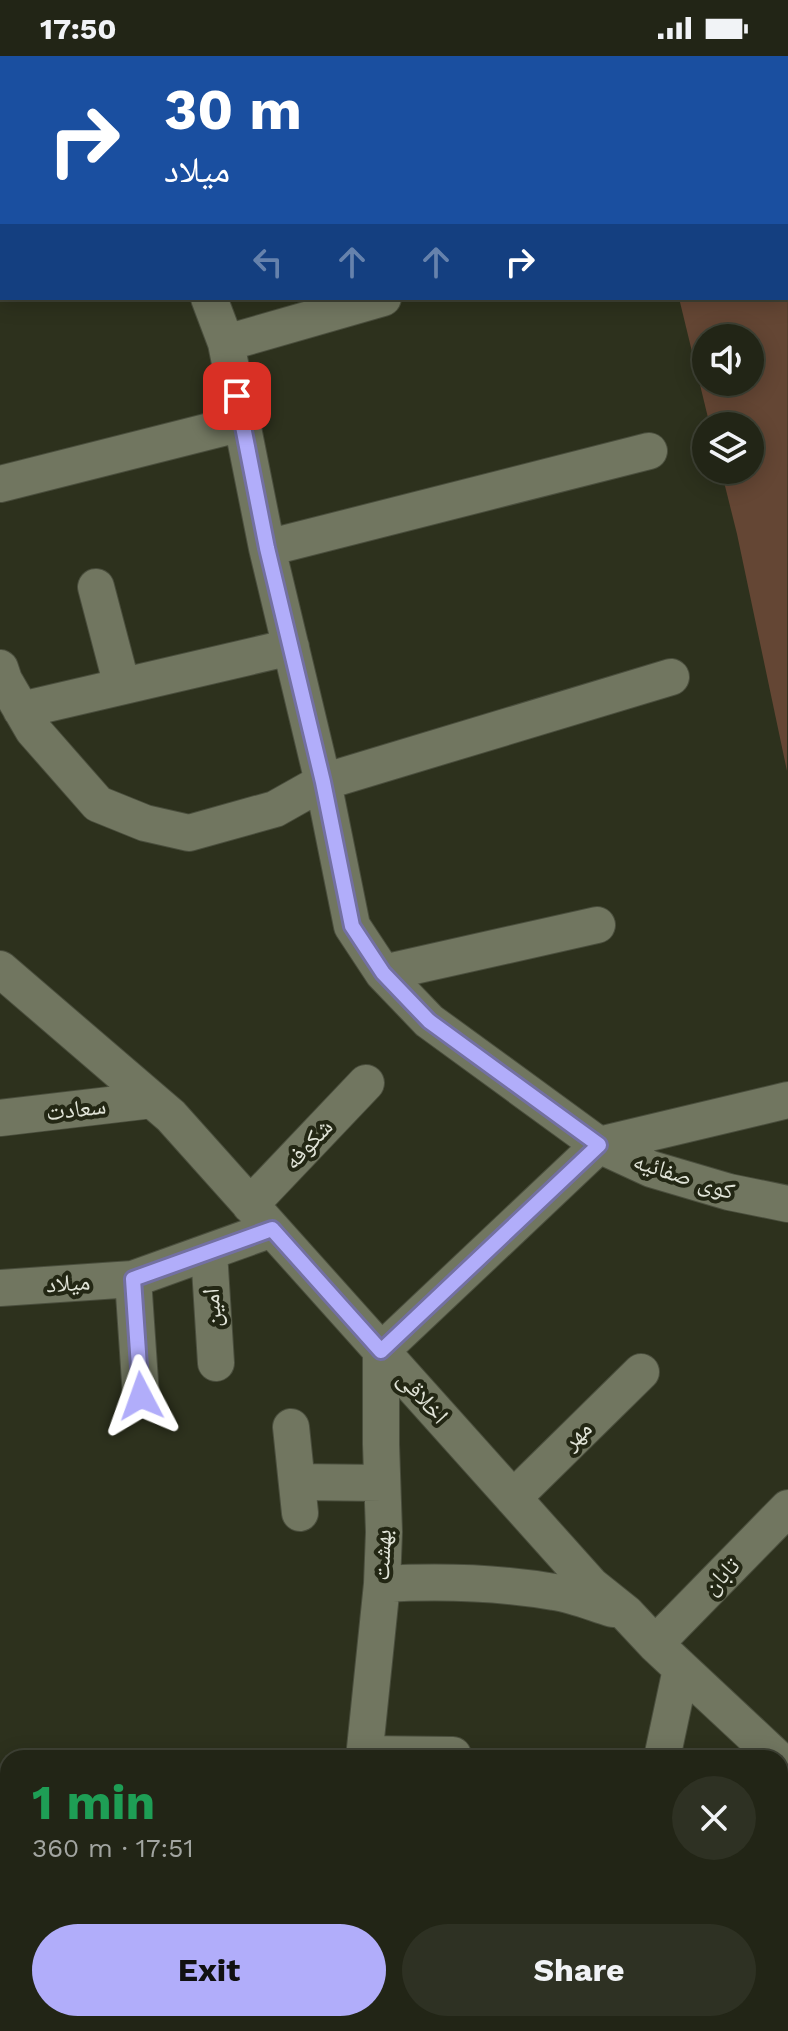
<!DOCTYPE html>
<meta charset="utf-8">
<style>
body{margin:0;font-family:"Work Sans","Noto Naskh Arabic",sans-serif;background:#2e3123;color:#f1f3f6;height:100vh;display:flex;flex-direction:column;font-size:30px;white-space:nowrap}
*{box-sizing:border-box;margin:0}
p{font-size:26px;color:#a2a5a1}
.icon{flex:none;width:44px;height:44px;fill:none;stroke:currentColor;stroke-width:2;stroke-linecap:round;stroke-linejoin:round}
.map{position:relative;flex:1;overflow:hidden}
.drawer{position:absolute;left:0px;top:1694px;width:788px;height:282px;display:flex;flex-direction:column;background:#222516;border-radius:24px 24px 0 0;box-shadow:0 4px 20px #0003,0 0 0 2px #3f4235}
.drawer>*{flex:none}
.top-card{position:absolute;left:0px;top:0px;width:788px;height:244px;box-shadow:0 4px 20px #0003,0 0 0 2px #3f4235;background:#1a4fa0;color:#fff;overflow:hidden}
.controls{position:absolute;left:692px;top:268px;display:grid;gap:16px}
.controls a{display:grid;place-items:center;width:72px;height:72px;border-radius:50%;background:#222516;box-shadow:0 4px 20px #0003,0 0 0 2px #3f4235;font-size:40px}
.pin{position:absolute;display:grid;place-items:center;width:68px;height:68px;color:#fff;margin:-34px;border-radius:16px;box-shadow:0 4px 12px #0006}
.me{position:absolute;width:88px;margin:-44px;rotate:356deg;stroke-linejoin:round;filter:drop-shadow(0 0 6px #0008)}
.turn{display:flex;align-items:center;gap:28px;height:168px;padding:0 32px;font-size:36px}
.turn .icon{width:104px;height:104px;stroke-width:2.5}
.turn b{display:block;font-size:56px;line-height:68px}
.lanes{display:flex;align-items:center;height:76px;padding:0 32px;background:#0003;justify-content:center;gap:40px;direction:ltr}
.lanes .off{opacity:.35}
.round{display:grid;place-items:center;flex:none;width:84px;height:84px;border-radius:42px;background:#2e3123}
.overview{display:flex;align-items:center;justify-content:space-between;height:136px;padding:0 32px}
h1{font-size:48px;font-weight:700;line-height:60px;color:#1e9e55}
.action{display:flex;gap:16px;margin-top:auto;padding:16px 32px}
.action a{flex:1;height:92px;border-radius:48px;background:#b1adfa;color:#111;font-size:32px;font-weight:700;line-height:92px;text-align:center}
.action a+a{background:#2e3123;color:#f1f3f6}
.status{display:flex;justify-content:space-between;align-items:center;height:56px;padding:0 40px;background:#222516;direction:ltr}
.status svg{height:22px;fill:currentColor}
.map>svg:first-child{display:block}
.green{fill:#644634;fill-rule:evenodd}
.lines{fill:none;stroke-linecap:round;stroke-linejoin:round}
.street-casing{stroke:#4a4e3d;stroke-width:38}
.highway-casing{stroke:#4a4e3d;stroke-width:46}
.path{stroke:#8b8f7f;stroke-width:5;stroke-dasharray:4 4;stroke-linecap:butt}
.street{stroke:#717660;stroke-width:36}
.highway{stroke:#a07d2f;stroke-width:44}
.route-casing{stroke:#7370a2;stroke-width:20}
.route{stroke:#b1adfa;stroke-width:14}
.labels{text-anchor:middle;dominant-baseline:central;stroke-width:8;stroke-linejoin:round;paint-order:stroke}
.street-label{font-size:24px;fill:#e1e4d8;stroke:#232714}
</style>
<div class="status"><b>17:50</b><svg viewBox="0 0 49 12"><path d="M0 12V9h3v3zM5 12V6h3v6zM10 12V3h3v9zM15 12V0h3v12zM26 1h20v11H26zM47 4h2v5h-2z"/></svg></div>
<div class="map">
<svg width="788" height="1975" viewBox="0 0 788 1975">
<rect width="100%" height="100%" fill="#2d311d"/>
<path class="green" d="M619,0H762V2H619Z
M786,105L788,113L787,715L737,478L721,414H750V370H710L679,242H786ZM706,282H750V326H706Z"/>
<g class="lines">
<defs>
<path id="street" d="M113,0L114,2
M299,2L305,0
M209,242L226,287L267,492L323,726L352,870L383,917L429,965L599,1089L651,1113L729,1136L788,1148
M226,287L383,242
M0,428L242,367
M267,492L649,395
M96,531L122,630
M0,612L4,624L33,674L98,748L145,767L189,777L275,753L323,726L671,621
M21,654L291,591
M0,913L171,1060L591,1529L626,1557L655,1588L777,1702
M383,917L597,869
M0,1062L152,1044
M250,1149L366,1027
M209,1196L216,1307
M133,1223L141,1340
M0,1232L133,1223L272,1173
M291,1371L300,1457
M297,1426L382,1427
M513,1442L641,1316
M382,1528C439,1525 497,1526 554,1536C574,1539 593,1547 613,1553
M655,1588L788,1452
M364,1698L453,1699V1702
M364,1702L382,1528L384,1476L381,1388V1295L599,1089L788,1044
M662,1702L681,1613
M367,1968L368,1975
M696,1975V1968"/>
<path id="highway" d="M773,0L774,2
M786,50L788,57"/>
</defs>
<use href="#street" class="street-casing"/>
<use href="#highway" class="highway-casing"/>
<path class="path" d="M786,187L788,186
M786,226H788"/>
<use href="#street" class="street"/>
<use href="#highway" class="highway"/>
</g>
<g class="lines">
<defs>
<path id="route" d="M141,1340L133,1223L272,1173L381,1295L599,1089L429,965L383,917L352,870L323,726L267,492L237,340"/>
</defs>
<use href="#route" class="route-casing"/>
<use href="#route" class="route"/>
</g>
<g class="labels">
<g class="street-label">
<text transform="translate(76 1053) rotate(-7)">سعادت</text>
<text transform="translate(308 1088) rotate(-47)">شکوفه</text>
<text transform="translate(684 1120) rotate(18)">کوی صفائیه</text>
<text transform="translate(68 1227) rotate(-4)">میلاد</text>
<text transform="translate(212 1252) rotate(-94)">امین</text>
<text transform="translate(423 1341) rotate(48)">اخلاقی</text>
<text transform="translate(577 1379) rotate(-44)">مهر</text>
<text transform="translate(382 1499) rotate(-88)">بهشت</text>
<text transform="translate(721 1520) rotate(-46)">تابان</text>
</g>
</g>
</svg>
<div class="controls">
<a><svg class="icon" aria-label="sound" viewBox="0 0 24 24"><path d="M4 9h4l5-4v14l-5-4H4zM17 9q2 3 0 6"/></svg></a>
<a><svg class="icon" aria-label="layers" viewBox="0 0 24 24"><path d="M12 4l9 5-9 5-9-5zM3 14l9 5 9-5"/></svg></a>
</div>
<div class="pin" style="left:237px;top:340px;background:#d93025"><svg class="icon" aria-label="arrive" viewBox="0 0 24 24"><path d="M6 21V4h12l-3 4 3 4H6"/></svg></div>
<svg class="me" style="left:141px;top:1340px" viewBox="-20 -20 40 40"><path d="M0-17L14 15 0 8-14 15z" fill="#b1adfa" stroke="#fff" stroke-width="4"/></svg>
<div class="top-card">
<div class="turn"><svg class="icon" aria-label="right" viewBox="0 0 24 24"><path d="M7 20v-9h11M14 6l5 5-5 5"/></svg><div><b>30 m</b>میلاد</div></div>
<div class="lanes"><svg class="icon off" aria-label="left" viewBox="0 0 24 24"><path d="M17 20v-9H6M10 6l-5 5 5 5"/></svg><svg class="icon off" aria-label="ahead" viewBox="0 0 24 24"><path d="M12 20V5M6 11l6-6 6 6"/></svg><svg class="icon off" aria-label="ahead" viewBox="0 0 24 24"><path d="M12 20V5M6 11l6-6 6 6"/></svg><svg class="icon" aria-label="right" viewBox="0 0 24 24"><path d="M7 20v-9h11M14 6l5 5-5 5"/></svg></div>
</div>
<section class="drawer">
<div class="overview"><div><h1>1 min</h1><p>360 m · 17:51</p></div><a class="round"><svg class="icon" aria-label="close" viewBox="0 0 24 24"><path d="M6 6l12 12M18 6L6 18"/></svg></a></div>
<div class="action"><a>Exit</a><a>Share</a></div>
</section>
</div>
